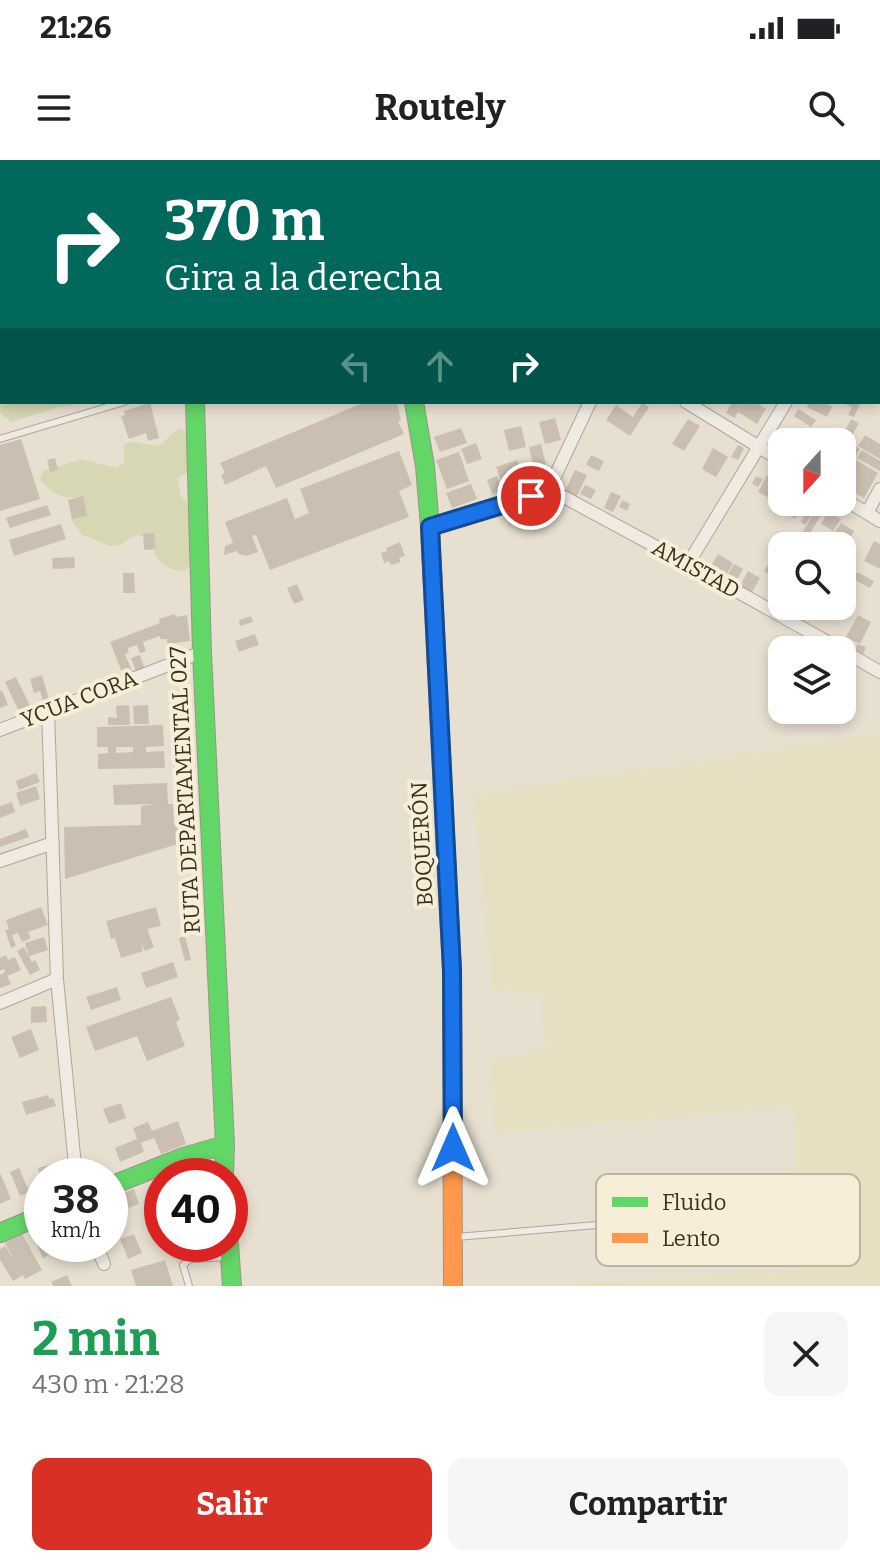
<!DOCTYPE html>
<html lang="es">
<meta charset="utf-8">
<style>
body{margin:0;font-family:Bitter,serif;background:#f6f6f6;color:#202124;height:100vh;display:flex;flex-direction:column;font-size:30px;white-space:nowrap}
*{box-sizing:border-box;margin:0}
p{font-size:26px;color:#757577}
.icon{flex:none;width:44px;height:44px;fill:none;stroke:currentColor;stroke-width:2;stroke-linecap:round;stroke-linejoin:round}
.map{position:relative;height:1126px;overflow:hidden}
.details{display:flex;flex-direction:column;background:#fff;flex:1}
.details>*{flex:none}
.banner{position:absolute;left:0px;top:0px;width:880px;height:244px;box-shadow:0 4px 12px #0003;background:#00695c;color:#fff;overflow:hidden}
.needle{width:52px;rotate:201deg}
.fabs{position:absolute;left:768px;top:268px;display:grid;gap:16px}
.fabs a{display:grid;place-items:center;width:88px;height:88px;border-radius:16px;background:#fff;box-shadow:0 4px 12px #0003;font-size:40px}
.speed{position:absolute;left:24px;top:998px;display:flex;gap:16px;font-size:40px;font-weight:700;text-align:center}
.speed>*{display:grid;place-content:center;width:104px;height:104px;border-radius:50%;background:#fff;box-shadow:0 4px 12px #0003;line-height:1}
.speed small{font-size:20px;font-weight:400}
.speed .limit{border:12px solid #d22;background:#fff;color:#111}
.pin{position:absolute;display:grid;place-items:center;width:68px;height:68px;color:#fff;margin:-34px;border:4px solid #fff;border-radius:50%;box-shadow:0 2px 8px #0007}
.me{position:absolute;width:88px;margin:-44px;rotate:0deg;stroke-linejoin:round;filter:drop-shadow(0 0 6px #0008)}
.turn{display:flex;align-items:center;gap:28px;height:168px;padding:0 32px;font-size:36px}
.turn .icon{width:104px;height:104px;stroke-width:2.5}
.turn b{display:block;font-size:56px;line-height:68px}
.lanes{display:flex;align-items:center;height:76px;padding:0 32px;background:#0003;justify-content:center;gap:40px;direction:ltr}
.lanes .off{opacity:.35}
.round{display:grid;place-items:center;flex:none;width:84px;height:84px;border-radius:16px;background:#f6f6f6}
.headline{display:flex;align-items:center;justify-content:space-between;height:136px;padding:0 32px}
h1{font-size:48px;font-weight:700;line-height:60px;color:#1e9e55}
.button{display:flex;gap:16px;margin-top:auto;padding:16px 32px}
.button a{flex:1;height:92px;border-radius:16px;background:#d93025;color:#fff;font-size:32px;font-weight:700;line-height:92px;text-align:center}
.button a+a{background:#f6f6f6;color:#202124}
.status{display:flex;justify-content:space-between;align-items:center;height:56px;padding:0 40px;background:#fff;direction:ltr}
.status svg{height:22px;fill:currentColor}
header{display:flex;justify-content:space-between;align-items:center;height:104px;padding:0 32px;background:#fff;font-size:36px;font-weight:700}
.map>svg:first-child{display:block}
.farmland{fill:#e6dfc2}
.green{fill:#d6d7b3}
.building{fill:#cbbfb2;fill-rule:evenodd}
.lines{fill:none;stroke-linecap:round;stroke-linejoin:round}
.lane-casing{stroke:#ada599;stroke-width:8}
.street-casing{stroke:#ada599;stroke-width:14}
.fast-casing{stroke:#9c958a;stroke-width:20}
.slow-casing{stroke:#9c958a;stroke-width:20}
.lane{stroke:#efebe3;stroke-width:6}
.street{stroke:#efebe3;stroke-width:12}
.fast{stroke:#63d668;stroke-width:18}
.slow{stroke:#ff974d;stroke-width:18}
.route-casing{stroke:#114b97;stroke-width:20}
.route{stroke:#1a73e8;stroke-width:14}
.labels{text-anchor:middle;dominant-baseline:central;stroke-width:8;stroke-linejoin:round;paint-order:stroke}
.street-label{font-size:22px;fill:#3d2e20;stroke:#f7eed8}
.key{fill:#f7eed8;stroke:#bfb4a1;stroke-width:2}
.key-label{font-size:22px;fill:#3d2e20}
</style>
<div class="status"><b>21:26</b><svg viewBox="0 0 49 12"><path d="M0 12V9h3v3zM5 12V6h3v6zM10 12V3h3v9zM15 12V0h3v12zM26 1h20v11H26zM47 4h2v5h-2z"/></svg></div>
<header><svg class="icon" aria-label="menu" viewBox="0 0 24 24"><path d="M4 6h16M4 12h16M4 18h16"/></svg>Routely<svg class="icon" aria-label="search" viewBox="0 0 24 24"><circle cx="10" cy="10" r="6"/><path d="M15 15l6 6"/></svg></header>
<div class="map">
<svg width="880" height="1126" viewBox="0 0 880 1126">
<rect width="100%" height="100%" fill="#e7e0d1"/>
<path class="farmland" d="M880,574V1126H578V1123L800,1111L795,947L495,973L490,902L545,888L541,834L492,830L474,634Z"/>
<path class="green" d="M0,92H2V213H0Z
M2,241V242H90L56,248L11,262L0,253V242Z
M179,268L187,273L194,297L186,314L177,318L181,336L192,350L191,404L185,411C171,411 160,405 154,393L156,385L153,376L135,375L120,385L110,386L83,375L71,360L83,347L79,338C58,337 54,335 40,320L43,311L82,299L116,308L124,303V284L133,282L159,286Z"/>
<path class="building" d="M365,242H390L391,244L397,242L401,261H398L404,274L276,328L266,306L225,325L221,315L225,313L220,303Z
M732,242H743L735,258L726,253Z
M744,242H755L766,249L757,264L738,252Z
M809,242H823L832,247L827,257L807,247Z
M840,242H861L854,257L848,255L852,247Z
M150,243L159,278L148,281L146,273L129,279L121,256L125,255L124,251Z
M642,243L649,247L630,276L606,260L616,245L633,257Z
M798,249L816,260L811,267L794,256Z
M555,258L561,280L545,284L539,262Z
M688,259L700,266L684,291L672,284Z
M851,259L859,263L850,279L843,275Z
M521,266L526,287L509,291L504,270Z
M461,268L467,283L440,292L434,277Z
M801,269L812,275L809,282L794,281Z
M830,270L842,277L838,282H822Z
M865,275L880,284V299L858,286Z
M843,278L860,289L842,321V310L845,305L842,303V282H841Z
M21,279L40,339L0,351V285Z
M476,283L482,299L467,304L461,289Z
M541,284L546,305L534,308L529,287Z
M738,285L744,288L738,300L731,297Z
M713,288L728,297L716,317L702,309Z
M862,290L880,301V311L857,298Z
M399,291L412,325L399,331L409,357L270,410L256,375L252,376L258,392L246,396L239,394L237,391L224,395L225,386L233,383L225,362L287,338L295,359L309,353L300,329Z
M459,292L469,321L447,329L436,300Z
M591,295L604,301L599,311L586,305Z
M55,298L58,310L50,312L47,300Z
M517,300L527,326L506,333L496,307Z
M856,300L878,313L864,338L842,325Z
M575,310L587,315L577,336L565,331Z
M767,315L780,323L771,339L758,332Z
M497,316L502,331L492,334L487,320Z
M756,316L763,319L758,327L752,324Z
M471,324L477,339L452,348L446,333Z
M585,325L596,330L591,339L580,334Z
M611,332L621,336L613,352L604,348Z
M83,336L87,356L72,359L68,340Z
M622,340L630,344L627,351L619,347Z
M790,342H806L795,359L784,352Z
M47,345L51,355L10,368L6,358Z
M817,348L823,352L802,386H794Z
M808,350L813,353L805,365L801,362Z
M828,352L841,359L833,371L821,364Z
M841,363L854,371L842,391V386H837L829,381Z
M61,364L66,379L14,396L9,380Z
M154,373L156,389L144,390L143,374Z
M773,380L781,385L784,380L793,386H782V419L780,422L764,411L775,394L767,389Z
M874,381L880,384V409L864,401Z
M400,382L405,396L399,398L401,402L391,405L389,401L384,403L381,393L387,391L386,388Z
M718,394L733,403L726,415L711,406Z
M74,397L75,408L53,409L52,398Z
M734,404L743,409L734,425L725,419Z
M748,411L760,418L751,434L739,428Z
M857,412L874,421L870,428L853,419Z
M123,413H134L135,433H123Z
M297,424L304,440L294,444L287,428Z
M175,454V457L187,455L190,481L167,484V479H160V476L143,482L146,491L140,493L137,485L128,488L129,492L125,494L133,513L124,517L110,482L160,463L159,459Z
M858,455L871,462L860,484L846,477Z
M251,456L253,462L240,466L239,460Z
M255,474L259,485L239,492L235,481Z
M857,484L866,487L863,494L855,491Z
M140,495L145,510L136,512L131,498Z
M42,515L50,543L44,545L40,531L34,533L30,519Z
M16,517L32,550L21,556L5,522Z
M2,530L8,545L0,548V531Z
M129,545L130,565H108V557L117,558L116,546Z
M148,545L149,564H134L133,546Z
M163,565L164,586L146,587V592L164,591L165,608L98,609V594L108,593V587H97V567ZM116,587H133V592L116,593Z
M36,613L40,622L19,630L16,621Z
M167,623L168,644H173L174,665L182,664L184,682L65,719L64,667L141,665V646L156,644L114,645L113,625Z
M36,626L40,639L20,646L16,633Z
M12,642L15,652L0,658V646Z
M26,669L29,677L0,687V679Z
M41,747L48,765L28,772L31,778L22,782L18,773L12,775L16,786L11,788L5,770L9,769L6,760Z
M156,747L161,766L147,769L154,787L145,791L141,782L143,791L121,798L115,778L111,779L106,761Z
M185,776L191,800L185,801L179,778Z
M44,777L48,790L29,796L25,783Z
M24,787L32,802L35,800L40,810L30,815L17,791Z
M6,795L8,800L15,797L21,810L7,816L11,824L0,828V815L5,812L4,809L0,811V798Z
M173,802L178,817L146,828L141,813Z
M117,827L121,840L91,850L86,837Z
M171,837L180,860L176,862L185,886L147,901L137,876L95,891L86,867Z
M46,846L47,862L31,863V847Z
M31,869L39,890L20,898L11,877Z
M48,935L49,939L53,938L56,946L26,955L22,942Z
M121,943L126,958L109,964L103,949Z
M178,961L186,984L161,994L154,978L141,983L144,992L120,1002L115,988L137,979L133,968L148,962L152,971Z
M59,1002L63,1016H40L38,1008Z
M19,1008L28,1029L42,1024V1045L36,1047L30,1032L20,1036L10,1012Z
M0,1013L11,1039L0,1044Z
M134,1029L139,1044L129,1048L123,1033Z
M116,1037L122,1050L110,1055V1039Z
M21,1072L42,1110L25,1119L23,1115L13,1121L0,1100V1089L5,1086L17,1104L4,1082Z
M134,1074L142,1093L128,1099L120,1079Z
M42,1078V1084H48L52,1093L43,1098L35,1081Z
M49,1084H58L64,1094L57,1098Z
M165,1100L173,1126H136L131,1110Z
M67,1115L72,1126H53L51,1122Z"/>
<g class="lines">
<defs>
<path id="lane" d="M0,279L124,242
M184,1001L188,1016
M195,1016L221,1011
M456,1077L620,1063
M189,1126L183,1105L190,1099L227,1097"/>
<path id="street" d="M578,0V2
M0,2L9,0
M686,242L782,301
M549,329L688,404L842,490
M842,338L880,361
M867,353L880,329
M430,367L549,329L590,242
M688,404L786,242
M842,490L880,512
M48,551L57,819L76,1016
M0,570L202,492
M0,701L53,683
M0,843L57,819
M96,1084L104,1104"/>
<path id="fast" d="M187,0V2
M234,0L237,2
M195,242L202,492L225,985L224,1016
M414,242L425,306L430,367L448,737
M110,1026L183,997L225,985
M0,1073L42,1055
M229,1084L232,1126"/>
<path id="slow" d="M448,737L452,810L453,1126"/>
</defs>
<use href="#lane" class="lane-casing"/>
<use href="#street" class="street-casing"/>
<use href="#fast" class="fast-casing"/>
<use href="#slow" class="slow-casing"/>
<use href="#lane" class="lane"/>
<use href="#street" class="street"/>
<use href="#fast" class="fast"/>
<use href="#slow" class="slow"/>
</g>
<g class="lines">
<defs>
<path id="route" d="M453,988L452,810L430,367L531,336"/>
</defs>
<use href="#route" class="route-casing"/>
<use href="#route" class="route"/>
</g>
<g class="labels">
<g class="street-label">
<text transform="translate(696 409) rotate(29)">AMISTAD</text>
<text transform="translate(79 539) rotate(-21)">YCUA CORA</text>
<text transform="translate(185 630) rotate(-93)">RUTA DEPARTAMENTAL 027</text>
<text transform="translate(422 684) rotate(-93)">BOQUERÓN</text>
</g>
</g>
<rect x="596" y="1014" width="264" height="92" rx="12" class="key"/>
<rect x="612" y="1037" width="36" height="10" fill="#63d668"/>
<rect x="612" y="1073" width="36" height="10" fill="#ff974d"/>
<g class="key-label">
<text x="662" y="1050">Fluido</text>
<text x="662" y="1086">Lento</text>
</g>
</svg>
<div class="fabs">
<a><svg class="needle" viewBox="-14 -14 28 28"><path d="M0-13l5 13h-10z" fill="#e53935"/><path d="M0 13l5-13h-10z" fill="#757577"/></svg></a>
<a><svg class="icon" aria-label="search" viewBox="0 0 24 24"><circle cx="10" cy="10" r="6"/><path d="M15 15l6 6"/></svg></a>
<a><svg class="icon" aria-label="layers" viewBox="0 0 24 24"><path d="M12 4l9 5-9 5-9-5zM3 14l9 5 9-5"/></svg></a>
</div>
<div class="speed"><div>38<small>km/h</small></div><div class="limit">40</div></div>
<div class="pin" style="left:531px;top:336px;background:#d93025"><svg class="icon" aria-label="arrive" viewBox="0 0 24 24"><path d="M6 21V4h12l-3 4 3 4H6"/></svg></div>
<svg class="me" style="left:453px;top:988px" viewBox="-20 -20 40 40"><path d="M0-17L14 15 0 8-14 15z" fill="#1a73e8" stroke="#fff" stroke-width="4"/></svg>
<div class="banner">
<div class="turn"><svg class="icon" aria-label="right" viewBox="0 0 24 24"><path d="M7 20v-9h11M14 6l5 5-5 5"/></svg><div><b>370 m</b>Gira a la derecha</div></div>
<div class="lanes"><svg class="icon off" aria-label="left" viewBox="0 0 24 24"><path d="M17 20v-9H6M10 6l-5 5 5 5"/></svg><svg class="icon off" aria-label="ahead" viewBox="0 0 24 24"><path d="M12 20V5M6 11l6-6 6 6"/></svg><svg class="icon" aria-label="right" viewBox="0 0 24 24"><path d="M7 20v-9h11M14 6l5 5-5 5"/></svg></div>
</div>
</div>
<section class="details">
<div class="headline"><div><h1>2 min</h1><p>430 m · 21:28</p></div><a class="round"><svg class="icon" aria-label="close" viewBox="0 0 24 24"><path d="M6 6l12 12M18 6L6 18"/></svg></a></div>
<div class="button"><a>Salir</a><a>Compartir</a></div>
</section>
